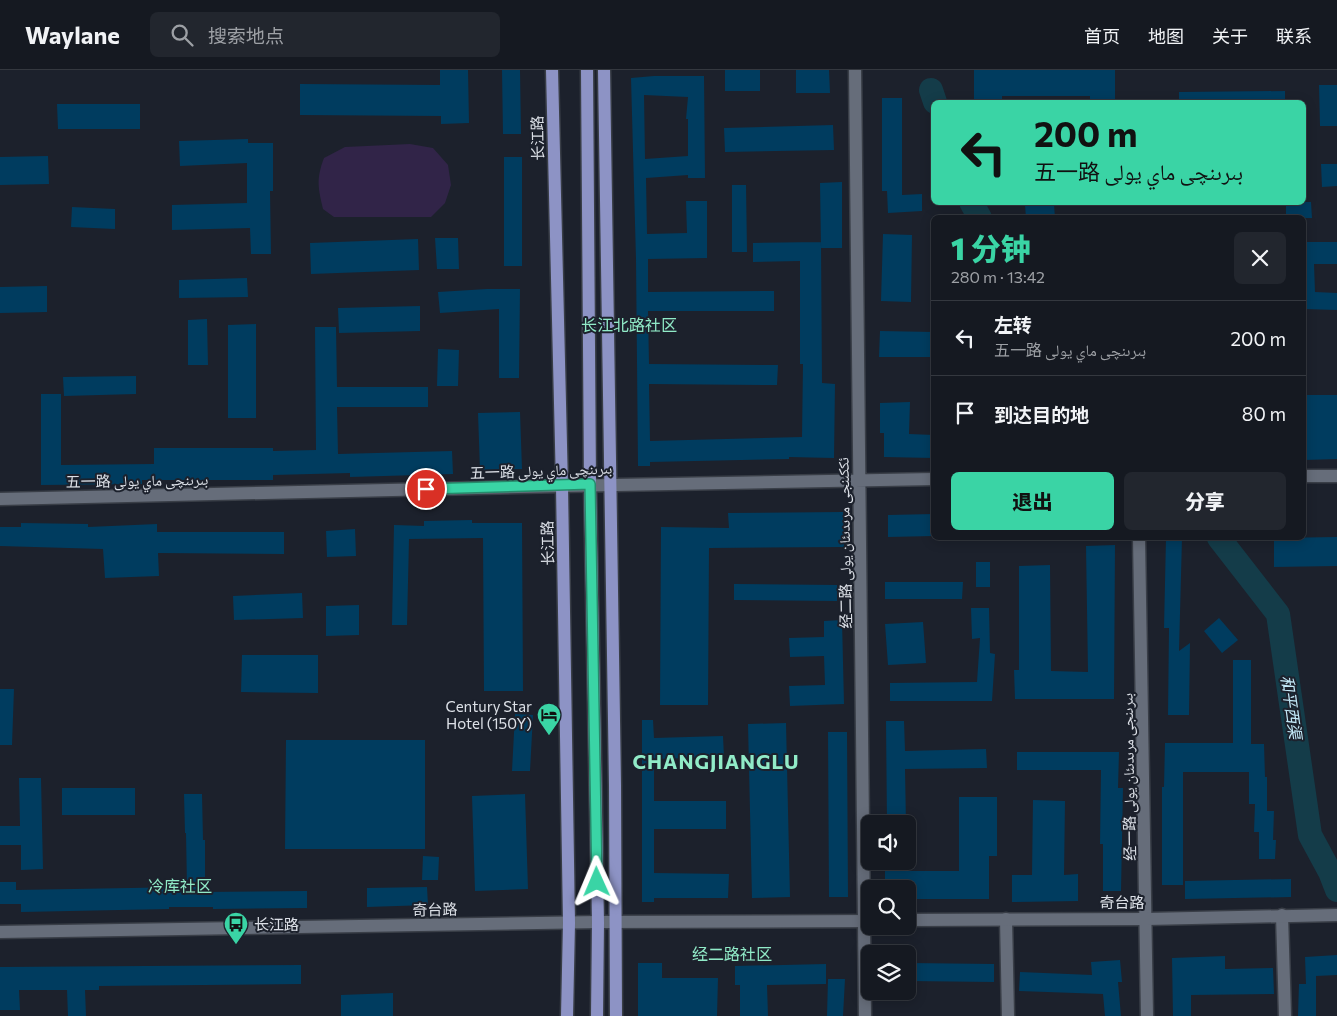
<!DOCTYPE html>
<html lang="zh">
<meta charset="utf-8">
<style>
body{margin:0;font-family:Commissioner,"Noto Naskh Arabic","Noto Sans SC",sans-serif;background:#22262e;color:#f1f3f6;height:100vh;display:flex;flex-direction:column;font-size:19px;white-space:nowrap}
*{box-sizing:border-box;margin:0}
p{font-size:16px;color:#9da0a5}
.icon{flex:none;width:28px;height:28px;fill:none;stroke:currentColor;stroke-width:2;stroke-linecap:round;stroke-linejoin:round}
.map{position:relative;flex:1;overflow:hidden}
.details{position:absolute;left:931px;top:145px;width:375px;height:325px;display:flex;flex-direction:column;background:#151921;border-radius:8px;box-shadow:0 2px 12px #0003,0 0 0 1px #34383f}
.details>*{flex:none}
.top-card{position:absolute;left:931px;top:30px;width:375px;height:105px;border-radius:8px;box-shadow:0 2px 12px #0003,0 0 0 1px #34383f;background:#3ad4a5;color:#111;overflow:hidden}
.buttons{position:absolute;left:861px;top:745px;display:grid;gap:10px}
.buttons a{display:grid;place-items:center;width:55px;height:55px;border-radius:8px;background:#151921;box-shadow:0 2px 12px #0003,0 0 0 1px #34383f;font-size:25px}
.pin{position:absolute;display:grid;place-items:center;width:42px;height:42px;color:#fff;margin:-21px;border:2px solid #fff;border-radius:50%;box-shadow:0 1px 5px #0007}
.me{position:absolute;width:55px;margin:-28px;rotate:359deg;stroke-linejoin:round;filter:drop-shadow(0 0 4px #0008)}
.turn{display:flex;align-items:center;gap:18px;height:105px;padding:0 20px;font-size:22px}
.turn .icon{width:65px;height:65px;stroke-width:2.5}
.turn b{display:block;font-size:35px;line-height:42px}
.round{display:grid;place-items:center;flex:none;width:52px;height:52px;border-radius:8px;background:#22262e}
.headline{display:flex;align-items:center;justify-content:space-between;height:85px;padding:0 20px}
h1{font-size:30px;font-weight:800;line-height:38px;color:#3ad4a5}
.cta{display:flex;gap:10px;margin-top:auto;padding:10px 20px}
.cta a{flex:1;height:58px;border-radius:8px;background:#3ad4a5;color:#111;font-size:20px;font-weight:800;line-height:58px;text-align:center}
.cta a+a{background:#22262e;color:#f1f3f6}
ul{padding:0;list-style:none}
li{display:flex;align-items:center;gap:15px;height:75px;padding:0 20px;border-top:1px solid #34383f}
li div{flex:1}
li b{display:block;font-size:19px}
li em{font-style:normal}
header{display:flex;align-items:center;gap:30px;box-sizing:border-box;height:70px;padding:0 25px;background:#151921;border-bottom:1px solid #34383f}
header strong{font-size:24px}
nav{display:flex;gap:28px;margin-inline-start:auto;font-size:18px}
.search{width:350px;height:45px;background:#22262e;display:flex;align-items:center;gap:12px;box-sizing:border-box;padding:0 18px;border-radius:8px;color:#9da0a5;font-size:19px}
.map>svg:first-child{display:block}
.green{fill:#312448}
.lines{fill:none;stroke-linecap:round;stroke-linejoin:round}
.river{stroke:#143c49;stroke-width:24}
.building{fill:#003c5f;fill-rule:evenodd}
.minor-casing{stroke:#393e47;stroke-width:15}
.tertiary-casing{stroke:#393e47;stroke-width:15}
.primary-casing{stroke:#393e47;stroke-width:15}
.minor{stroke:#666d7a;stroke-width:12}
.tertiary{stroke:#666d7a;stroke-width:12}
.primary{stroke:#8d93c5;stroke-width:12}
.route-casing{stroke:#268a6b;stroke-width:12}
.route{stroke:#3ad4a5;stroke-width:9}
.labels{text-anchor:middle;dominant-baseline:central;stroke-width:4;stroke-linejoin:round;paint-order:stroke}
.street-label{font-size:15px;fill:#dce0e7;stroke:#1c212c}
.poi-label{font-size:15px;fill:#dce0e7;stroke:#1c212c;text-anchor:end}
.neighbourhood-label{font-size:16px;fill:#91ebc8;stroke:#1c212c}
.water-label{font-size:16px;font-style:italic;fill:#c4eaf9;stroke:#1c212c}
.district-label{font-size:20px;font-weight:bold;letter-spacing:1px;fill:#91ebc8;stroke:#1c212c}
</style>
<header>
<strong>Waylane</strong>
<div class="search"><svg class="icon" aria-label="search" viewBox="0 0 24 24"><circle cx="10" cy="10" r="6"/><path d="M15 15l6 6"/></svg>搜索地点</div>
<nav><a>首页</a><a>地图</a><a>关于</a><a>联系</a></nav>
</header>
<div class="map">
<svg width="1337" height="946" viewBox="0 0 1337 946">
<rect width="100%" height="100%" fill="#1c212c"/>
<path class="green" d="M410,74L433,78L448,95L451,115L445,133L431,147H334L323,139C318,118 316,109 324,88L345,77Z"/>
<g class="lines">
<path class="river" d="M931,20L935,32
M971,132L980,148
M1219,468L1278,544L1310,765L1330,802L1337,820"/>
</g>
<path class="building" d="M440,0H468L469,53L441,54V46L300,45V14L440,15Z
M502,0H520L521,64H503Z
M725,0H760V21H725Z
M796,0H829L830,23H796Z
M974,0H1115V32H1090V26H1002V32H974Z
M654,6H704L705,108H688V105L646,108L647,164L687,163L686,131H707V188L648,189V222L774,221V241H648L649,294L778,295L777,315L649,314L650,371L802,367L803,294H800V191L753,192V173L821,172L822,313L835,314L834,388L789,387V389L650,392V396H638L636,189L631,8ZM644,25L688,27L686,49H688V86L645,89Z
M1319,15H1337V56H1320Z
M1285,21V32H1179V22Z
M882,28H902V125L922,124V141L888,143L887,121H882Z
M57,34H140V59H58Z
M833,55L834,80L725,82L724,58Z
M248,69V73H273V121H270L271,184H251L250,158L172,160V135L247,133V93L180,96L179,71Z
M48,86L49,114L0,115V87Z
M504,87H522V196H504Z
M1321,94H1337V116L1322,117Z
M842,112V178H821L820,113Z
M732,115H746L747,182H732Z
M1286,132H1311L1312,148H1286Z
M1054,134L1055,148H1026L1025,135Z
M72,137L115,139V159L71,157Z
M883,164L912,165L911,232L881,231Z
M435,168H458L459,199H437Z
M418,169L419,200L311,204L310,173Z
M1304,172H1337V194H1314L1315,222L1337,223V240L1304,239Z
M247,208L248,227L179,228V210Z
M47,216V242L0,243V217Z
M487,219H520L519,308H499V239L440,243L438,222Z
M420,236V261L339,263L338,238Z
M207,249L208,295H188V250Z
M256,254V348H228V255Z
M315,257H336L337,317H428V337H337L338,384L452,381L453,404L350,407V403L273,405V410H142V414L41,415V324H61V395L154,394V378H273V381L316,380Z
M880,261L934,262V287H879Z
M438,279L459,280L458,316H437Z
M136,306V324L64,326L63,307Z
M1304,325H1337V389L1304,390Z
M910,332L909,364L934,365V388L884,387V363H880V333Z
M520,342L522,399L480,400L478,343Z
M843,442L844,477L709,478L708,635H660L661,457L729,458L728,443Z
M934,444V466L888,467V445Z
M472,450V453H522L523,621H484L483,468L409,469L407,555H392L394,455L424,456V451Z
M21,453L88,454V457L157,454V462H284V484L158,483L159,506L105,508L103,479L0,476V457H21Z
M355,459L356,486L327,487L326,461Z
M1337,467V496L1274,497V468Z
M1166,468H1182L1179,581L1190,573L1189,645H1168L1169,558H1164Z
M1115,475L1114,629H1015L1014,600H1019V496L1050,495L1051,601L1088,602L1086,476Z
M976,492H990V517H976Z
M885,512H963L962,529H885Z
M734,514L837,515V531L734,530Z
M302,523L303,548L234,550L233,526Z
M359,535V565L326,566V536Z
M971,538H989L990,583L995,584L992,631H890V613L977,612L980,568L972,569Z
M1219,548L1238,570L1222,583L1204,561Z
M842,550L844,634L790,636L789,616L825,615L824,586L790,587L789,568L824,567V551Z
M923,552L926,593L888,595L885,554Z
M242,585H318V623L241,622Z
M1233,590H1251V674H1264L1265,707H1267V741H1274L1273,770H1276L1275,789H1259V762H1254L1255,734H1249V702H1183V815H1162V717H1164L1165,673H1233Z
M0,619H14L12,675H0Z
M515,644L533,645L530,701H512Z
M642,650H653L654,668L723,666L724,687L654,689V731H726V759H654V803L729,804L728,828H654V832H642Z
M886,651H904L905,681L986,679L987,698L905,699L906,754H887Z
M786,653L790,827L752,828L748,654Z
M828,662H847L848,827H829Z
M286,670H425V779H285Z
M1017,682H1119L1118,718H1123L1121,821H1103V774H1100L1101,700H1017Z
M19,708H41L43,799L21,800V775H0V756H20Z
M62,718H135V745H62Z
M184,724H202L203,770H205V822L307,821V838L213,839V837H169V839L21,842V834H0V812H16V820L187,817L186,763H185Z
M525,724L528,819L475,821L472,726Z
M959,727H997V786H989V829H908V819H885V801H959Z
M1033,730L1065,731L1064,805L1078,804V831L1012,832V805H1032Z
M423,786L439,787L438,810H422Z
M1291,809V827L1185,829V811Z
M427,817L428,835L367,837V818Z
M1337,885V905L1316,906V946H1298L1299,914H1306L1305,887Z
M1225,886V899L1273,898L1274,924L1191,925V946H1173L1172,888Z
M1120,890L1122,912H1118L1121,946H1105L1103,924L1019,921L1020,902L1092,905L1091,892Z
M638,893H662V908H718L717,946H638Z
M908,893L994,894V912L908,911Z
M826,894V914L767,915L768,946H740V915H735V896Z
M301,895V914L99,916V920H85L86,946H68L67,920H19L20,940H0V897Z
M828,909H845L843,946H827Z
M393,923V946H341V925Z"/>
<g class="lines">
<defs>
<path id="minor" d="M855,0L865,946
M1304,406H1337
M562,416L934,409
M1139,468L1147,946
M1282,845L1285,946
M1006,849L1008,946"/>
<path id="tertiary" d="M0,429L562,416
M908,850L1147,849L1337,845
M0,862L598,852L870,851"/>
<path id="primary" d="M552,0L562,416L569,853L567,946
M587,0L590,414L598,852L597,946
M604,0L615,715L616,946"/>
</defs>
<use href="#minor" class="minor-casing"/>
<use href="#tertiary" class="tertiary-casing"/>
<use href="#primary" class="primary-casing"/>
<use href="#minor" class="minor"/>
<use href="#tertiary" class="tertiary"/>
<use href="#primary" class="primary"/>
</g>
<g class="lines">
<defs>
<path id="route" d="M426,419L590,414L597,812"/>
</defs>
<use href="#route" class="route-casing"/>
<use href="#route" class="route"/>
</g>
<defs>
<symbol id="hotel-pin" viewBox="-11 -11 22 30"><path d="M0 17L-7.5 6A9.5 9.5 0 1 1 7.5 6Z" fill="#3ad4a5" stroke="#1c212c"/><path d="M-6-4.5h1.5V1H6V5H4.5V3h-9V5H-6ZM-4 0a1.8 1.8 0 1 1 3.6 0ZM.5 0V-2.5h3Q6-2.5 6 0Z" fill="#111"/></symbol>
<symbol id="bus-pin" viewBox="-11 -11 22 30"><path d="M0 17L-7.5 6A9.5 9.5 0 1 1 7.5 6Z" fill="#3ad4a5" stroke="#1c212c"/><path d="M-5-6H5V4H4V6H2V4H-2V6H-4V4H-5ZM-3.5-4V0h7V-4ZM-3.5 1.2v1.5H-2V1.2ZM2 1.2v1.5H3.5V1.2Z" fill="#111"/></symbol>
</defs>
<g fill-rule="evenodd">
<use href="#hotel-pin" x="535" y="631" width="28" height="38"/>
<use href="#bus-pin" x="222" y="840" width="28" height="38"/>
</g>
<g class="labels">
<g class="street-label">
<text transform="translate(537 68) rotate(-91)">长江路</text>
<text transform="translate(541 400) rotate(-2)">五一路 بىرىنچى ماي يولى</text>
<text transform="translate(137 410) rotate(-1)">五一路 بىرىنچى ماي يولى</text>
<text transform="translate(547 473) rotate(-91)">长江路</text>
<text transform="translate(844 473) rotate(-91)">经二路 ئككىنجى مرىدىئان يولى</text>
<text transform="translate(1128 707) rotate(-91)">经一路 بىرىنجى مرىدىئان يولى</text>
<text x="1122" y="832">奇台路</text>
<text transform="translate(435 839) rotate(-1)">奇台路</text>
</g>
<g class="poi-label">
<text x="532" y="636">Century Star<tspan x="532" dy="17">Hotel (150Y)</tspan></text>
<text x="254" y="854" text-anchor="start">长江路</text>
</g>
<g class="neighbourhood-label">
<text x="629" y="254">长江北路社区</text>
<text x="180" y="815">冷库社区</text>
<text x="732" y="883">经二路社区</text>
</g>
<g class="water-label">
<text transform="translate(1292 637) rotate(82)">和平西渠</text>
</g>
<g class="district-label">
<text x="716" y="691">CHANGJIANGLU</text>
</g>
</g>
</svg>
<div class="buttons">
<a><svg class="icon" aria-label="sound" viewBox="0 0 24 24"><path d="M4 9h4l5-4v14l-5-4H4zM17 9q2 3 0 6"/></svg></a>
<a><svg class="icon" aria-label="search" viewBox="0 0 24 24"><circle cx="10" cy="10" r="6"/><path d="M15 15l6 6"/></svg></a>
<a><svg class="icon" aria-label="layers" viewBox="0 0 24 24"><path d="M12 4l9 5-9 5-9-5zM3 14l9 5 9-5"/></svg></a>
</div>
<div class="pin" style="left:426px;top:419px;background:#d93025"><svg class="icon" aria-label="arrive" viewBox="0 0 24 24"><path d="M6 21V4h12l-3 4 3 4H6"/></svg></div>
<svg class="me" style="left:597px;top:812px" viewBox="-20 -20 40 40"><path d="M0-17L14 15 0 8-14 15z" fill="#3ad4a5" stroke="#fff" stroke-width="4"/></svg>
<div class="top-card">
<div class="turn"><svg class="icon" aria-label="left" viewBox="0 0 24 24"><path d="M17 20v-9H6M10 6l-5 5 5 5"/></svg><div><b>200 m</b>五一路 بىرىنچى ماي يولى</div></div>
</div>
<section class="details">
<div class="headline"><div><h1>1 分钟</h1><p>280 m · 13:42</p></div><a class="round"><svg class="icon" aria-label="close" viewBox="0 0 24 24"><path d="M6 6l12 12M18 6L6 18"/></svg></a></div>
<ul>
<li><svg class="icon" aria-label="left" viewBox="0 0 24 24"><path d="M17 20v-9H6M10 6l-5 5 5 5"/></svg><div><b>左转</b><p>五一路 بىرىنچى ماي يولى</p></div><em>200 m</em></li>
<li><svg class="icon" aria-label="arrive" viewBox="0 0 24 24"><path d="M6 21V4h12l-3 4 3 4H6"/></svg><div><b>到达目的地</b></div><em>80 m</em></li>
</ul>
<div class="cta"><a>退出</a><a>分享</a></div>
</section>
</div>
